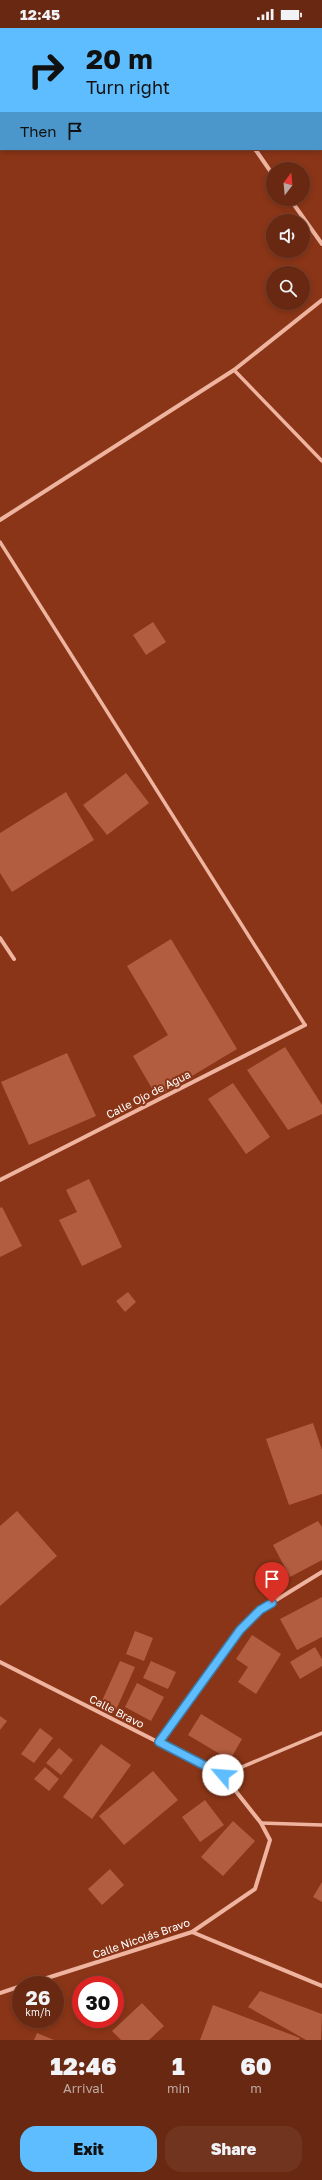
<!DOCTYPE html>
<meta charset="utf-8">
<style>
body{margin:0;font-family:"Golos Text",sans-serif;background:#70341f;color:#f1f3f6;height:100vh;display:flex;flex-direction:column;font-size:15px;white-space:nowrap}
*{box-sizing:border-box;margin:0}
p{font-size:13px;color:#bda69f}
.icon{flex:none;width:22px;height:22px;fill:none;stroke:currentColor;stroke-width:2;stroke-linecap:round;stroke-linejoin:round}
.map{position:relative;height:2012px;overflow:hidden}
.drawer{display:flex;flex-direction:column;background:#682811;flex:1}
.drawer>*{flex:none}
.guide{position:absolute;left:0px;top:0px;width:322px;height:122px;box-shadow:0 2px 6px #0003,0 0 0 1px #7b4431;background:#5ebdff;color:#111;overflow:hidden}
.needle{width:26px;rotate:16deg}
.fabs{position:absolute;left:266px;top:134px;display:grid;gap:8px}
.fabs a{display:grid;place-items:center;width:44px;height:44px;border-radius:50%;background:#682811;box-shadow:0 2px 6px #0003,0 0 0 1px #7b4431;font-size:20px}
.speed{position:absolute;left:12px;top:1948px;display:flex;gap:8px;font-size:20px;font-weight:700;text-align:center}
.speed>*{display:grid;place-content:center;width:52px;height:52px;border-radius:50%;background:#682811;box-shadow:0 2px 6px #0003,0 0 0 1px #7b4431;line-height:1}
.speed small{font-size:10px;font-weight:400}
.speed .limit{border:6px solid #d22;background:#fff;color:#111}
.pin{position:absolute;display:grid;place-items:center;width:34px;height:34px;color:#fff;margin:-41px -17px;border-radius:50% 50% 50% 0;rotate:-45deg;box-shadow:0 0 4px #0007}
.pin .icon{rotate:45deg}
.me{position:absolute;width:44px;margin:-22px;rotate:297deg;stroke-linejoin:round;filter:drop-shadow(0 0 3px #0008)}
.turn{display:flex;align-items:center;gap:14px;height:84px;padding:0 20px;font-size:18px}
.turn .icon{width:52px;height:52px;stroke-width:2.5}
.turn b{display:block;font-size:28px;line-height:34px}
.then{display:flex;align-items:center;height:38px;padding:0 20px;background:#0003;gap:8px;font-size:15px}
.eta{display:flex;justify-content:space-evenly;align-items:center;height:68px;text-align:center}
.eta b{font-size:24px;font-weight:800;line-height:28px}
.button{display:flex;gap:8px;margin-top:auto;padding:8px 20px}
.button a{flex:1;height:46px;border-radius:16px;background:#5ebdff;color:#111;font-size:16px;font-weight:800;line-height:46px;text-align:center}
.button a+a{background:#70341f;color:#f1f3f6}
.status{display:flex;justify-content:space-between;align-items:center;height:28px;padding:0 20px;background:#682811;direction:ltr}
.status svg{height:11px;fill:currentColor}
.map>svg:first-child{display:block}
.building{fill:#b35d40}
.lines{fill:none;stroke-linecap:round;stroke-linejoin:round}
.pedestrian{stroke:#eeb4a0;stroke-width:3.5}
.minor{stroke:#eeb4a0;stroke-width:4}
.route-casing{stroke:#3d7ba6;stroke-width:10}
.route{stroke:#5ebdff;stroke-width:7}
.labels{text-anchor:middle;dominant-baseline:central;stroke-width:4;stroke-linejoin:round;paint-order:stroke}
.street-label{font-size:11px;fill:#fff;stroke:#8a3517}
</style>
<div class="status"><b>12:45</b><svg viewBox="0 0 49 12"><path d="M0 12V9h3v3zM5 12V6h3v6zM10 12V3h3v9zM15 12V0h3v12zM26 1h20v11H26zM47 4h2v5h-2z"/></svg></div>
<div class="map">
<svg width="322" height="2012" viewBox="0 0 322 2012">
<rect width="100%" height="100%" fill="#8a3517"/>
<path class="building" d="M153,594L166,614L146,627L133,607Z
M126,745L149,775L107,807L83,777Z
M66,764L94,812L12,864L0,845V805Z
M171,911L237,1021L157,1069L133,1028L168,1007L127,938Z
M285,1019L322,1077V1086L288,1102L247,1042Z
M67,1025L96,1088L29,1117L1,1054Z
M233,1055L270,1109L246,1126L208,1071Z
M89,1151L122,1219L82,1238L59,1192L77,1184L66,1162Z
M2,1179L22,1218L0,1229V1180Z
M128,1264L136,1274L125,1284L116,1273Z
M313,1395L322,1422V1466L289,1477L266,1411Z
M17,1483L57,1528L0,1578V1498Z
M318,1493L322,1499V1532L290,1549L273,1517Z
M322,1569V1609L297,1622L280,1591Z
M135,1603L153,1610L144,1633L126,1626Z
M252,1607L281,1626L256,1666L238,1654L248,1639L236,1631Z
M315,1619L322,1631V1638L300,1651L290,1634Z
M120,1633L135,1639L116,1682L101,1675Z
M151,1633L176,1644L168,1661L143,1650Z
M137,1655L164,1669L151,1693L125,1679Z
M201,1686L242,1711L230,1732L188,1707Z
M0,1688L7,1693L0,1702Z
M40,1700L53,1710L34,1735L21,1726Z
M101,1716L131,1737L92,1791L63,1769Z
M59,1720L73,1732L61,1747L46,1735Z
M45,1739L59,1751L49,1763L34,1751Z
M153,1743L178,1772L124,1817L99,1788Z
M205,1772L224,1797L200,1814L182,1789Z
M233,1793L255,1813L223,1848L201,1829Z
M110,1841L124,1857L102,1877L88,1861Z
M322,1854V1874L313,1869Z
M260,1963L322,1986L321,2012H306L248,1979Z
M142,1975L164,1998L149,2012H121L112,2003Z
M213,1977L300,2010L299,2012H200Z
M37,2005L54,2012H34Z"/>
<g class="lines">
<path class="pedestrian" d="M234,342L322,433
M0,514L305,997
M223,1747L322,1705
M261,1795L322,1797"/>
<path class="minor" d="M180,0V1
M255,121L273,147
M290,171L322,216
M0,492L234,342L322,272
M0,910L14,931
M0,1152L305,997
M0,1634L223,1747L261,1795L270,1812L255,1861L192,1904L25,1957
M159,1714L240,1602L260,1582L322,1544
M192,1904L322,1958
M0,1965L21,1958"/>
</g>
<g class="lines">
<defs>
<path id="route" d="M223,1747L159,1714L240,1602L260,1582L272,1575"/>
</defs>
<use href="#route" class="route-casing"/>
<use href="#route" class="route"/>
</g>
<g class="labels">
<g class="street-label">
<text transform="translate(148 1066) rotate(-27)">Calle Ojo de Agua</text>
<text transform="translate(117 1683) rotate(27)">Calle Bravo</text>
<text transform="translate(141 1910) rotate(-19)">Calle Nicolás Bravo</text>
</g>
</g>
</svg>
<div class="fabs">
<a><svg class="needle" viewBox="-14 -14 28 28"><path d="M0-13l5 13h-10z" fill="#e53935"/><path d="M0 13l5-13h-10z" fill="#bda69f"/></svg></a>
<a><svg class="icon" aria-label="sound" viewBox="0 0 24 24"><path d="M4 9h4l5-4v14l-5-4H4zM17 9q2 3 0 6"/></svg></a>
<a><svg class="icon" aria-label="search" viewBox="0 0 24 24"><circle cx="10" cy="10" r="6"/><path d="M15 15l6 6"/></svg></a>
</div>
<div class="speed"><div>26<small>km/h</small></div><div class="limit">30</div></div>
<div class="pin" style="left:272px;top:1575px;background:#d93025"><svg class="icon" aria-label="arrive" viewBox="0 0 24 24"><path d="M6 21V4h12l-3 4 3 4H6"/></svg></div>
<svg class="me" style="left:223px;top:1747px" viewBox="-20 -20 40 40"><circle r="19" fill="#fff"/><path d="M0-13L10 11 0 6-10 11z" fill="#5ebdff"/></svg>
<div class="guide">
<div class="turn"><svg class="icon" aria-label="right" viewBox="0 0 24 24"><path d="M7 20v-9h11M14 6l5 5-5 5"/></svg><div><b>20 m</b>Turn right</div></div>
<div class="then">Then<svg class="icon" aria-label="arrive" viewBox="0 0 24 24"><path d="M6 21V4h12l-3 4 3 4H6"/></svg></div>
</div>
</div>
<section class="drawer">
<div class="eta">
<div><b>12:46</b><p>Arrival</p></div>
<div><b>1</b><p>min</p></div>
<div><b>60</b><p>m</p></div>
</div>
<div class="button"><a>Exit</a><a>Share</a></div>
</section>
